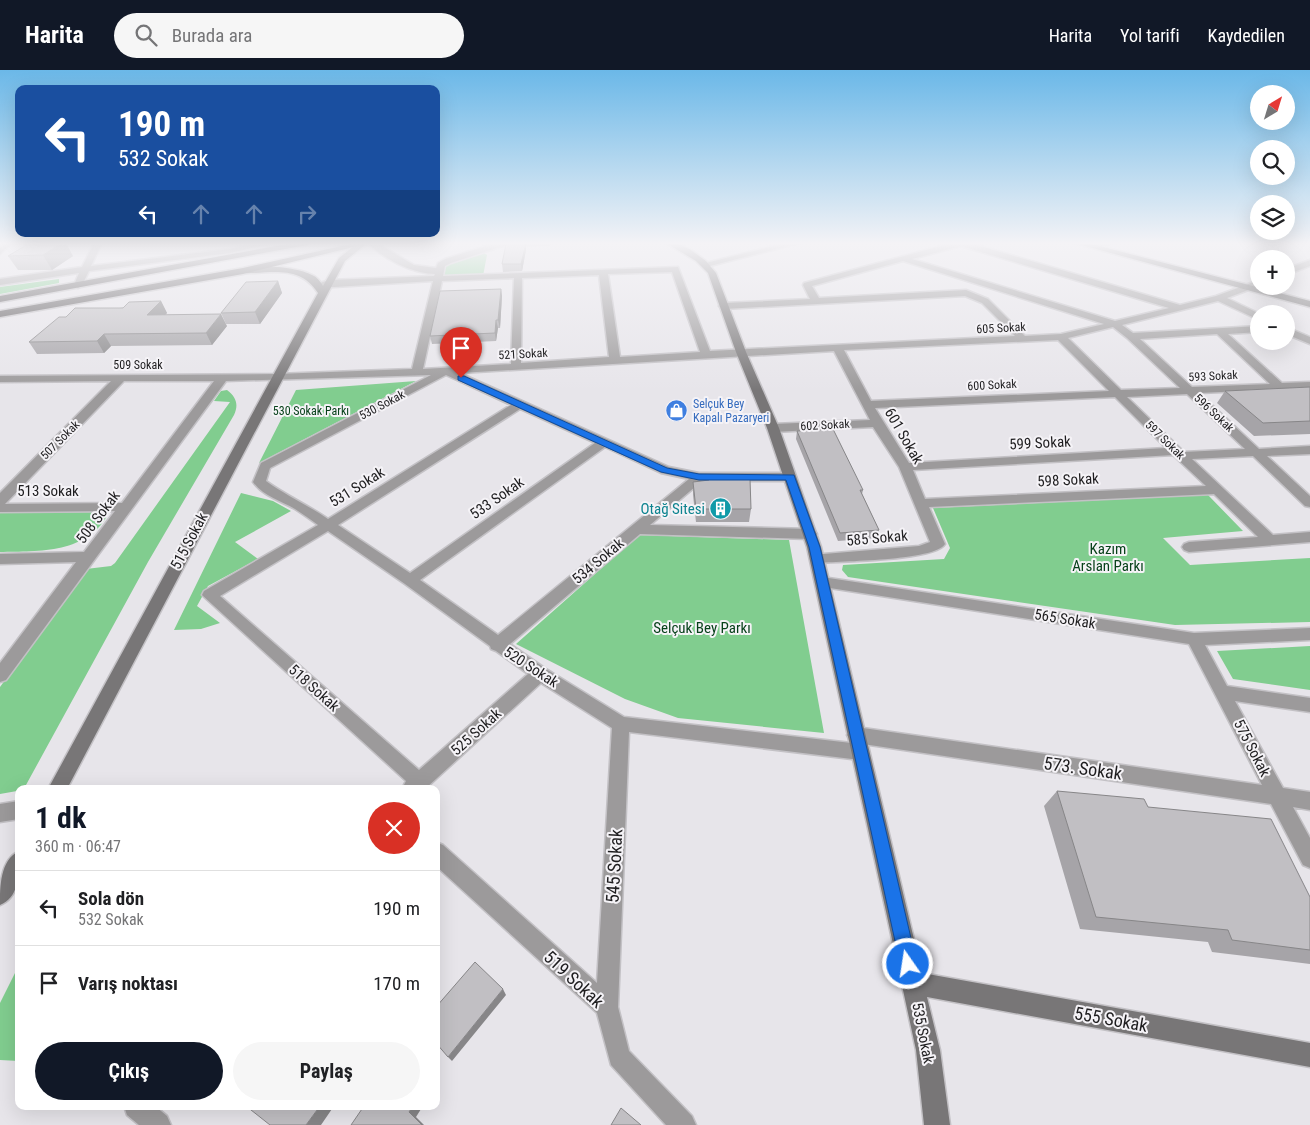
<!DOCTYPE html>
<html lang="tr">
<meta charset="utf-8">
<style>
body{margin:0;font-family:"Roboto Condensed",sans-serif;background:#f6f6f6;color:#202124;height:100vh;display:flex;flex-direction:column;font-size:19px;white-space:nowrap}
*{box-sizing:border-box;margin:0}
p{font-size:16px;color:#757577}
.icon{flex:none;width:28px;height:28px;fill:none;stroke:currentColor;stroke-width:2;stroke-linecap:round;stroke-linejoin:round}
.map{position:relative;flex:1;overflow:hidden}
.side{position:absolute;left:15px;top:715px;width:425px;height:325px;display:flex;flex-direction:column;background:#fff;border-radius:10px;box-shadow:0 5px 20px #0002}
.side>*{flex:none}
.guide{position:absolute;left:15px;top:15px;width:425px;height:152px;border-radius:10px;box-shadow:0 5px 20px #0002;background:#1a4fa0;color:#fff;overflow:hidden}
.needle{width:32px;rotate:38deg}
.tools{position:absolute;left:1250px;top:15px;display:grid;gap:10px}
.tools a{display:grid;place-items:center;width:45px;height:45px;border-radius:50%;background:#fff;box-shadow:0 5px 20px #0002;font-size:25px}
.pin{position:absolute;display:grid;place-items:center;width:42px;height:42px;color:#fff;margin:-51px -21px;border-radius:50% 50% 50% 0;rotate:-45deg;box-shadow:0 0 5px #0007}
.pin .icon{rotate:45deg}
.me{position:absolute;width:55px;margin:-28px;rotate:347deg;stroke-linejoin:round;filter:drop-shadow(0 0 4px #0008)}
.turn{display:flex;align-items:center;gap:18px;height:105px;padding:0 20px;font-size:22px}
.turn .icon{width:65px;height:65px;stroke-width:2.5}
.turn b{display:block;font-size:35px;line-height:42px}
.lanes{display:flex;align-items:center;height:48px;padding:0 20px;background:#0003;justify-content:center;gap:25px;direction:ltr}
.lanes .off{opacity:.35}
.round{display:grid;place-items:center;flex:none;width:52px;height:52px;border-radius:26px;background:#f6f6f6}
.headline{display:flex;align-items:center;justify-content:space-between;height:85px;padding:0 20px}
h1{font-size:30px;font-weight:700;line-height:38px;color:#111827}
.action{display:flex;gap:10px;margin-top:auto;padding:10px 20px}
.action a{flex:1;height:58px;border-radius:30px;background:#111827;color:#fff;font-size:20px;font-weight:700;line-height:58px;text-align:center}
.action a+a{background:#f6f6f6;color:#202124}
ul{padding:0;list-style:none}
li{display:flex;align-items:center;gap:15px;height:75px;padding:0 20px;border-top:1px solid #e0e0e0}
li div{flex:1}
li b{display:block;font-size:19px}
li em{font-style:normal}
header{display:flex;align-items:center;gap:30px;box-sizing:border-box;height:70px;padding:0 25px;background:#111827;color:#fff}
header strong{font-size:24px}
nav{display:flex;gap:28px;margin-inline-start:auto;font-size:18px}
.search{width:350px;height:45px;background:#f6f6f6;display:flex;align-items:center;gap:12px;box-sizing:border-box;padding:0 18px;border-radius:28px;color:#757577;font-size:19px}
.map>svg:first-child{display:block}
.green{fill:#81cd8f}
.lines{fill:none;stroke-linecap:round;stroke-linejoin:round}
.street-casing{stroke:#c3c1c5;stroke-width:3}
.secondary-casing{stroke:#c3c1c5;stroke-width:3}
.primary-casing{stroke:#c3c1c5;stroke-width:3}
.street{fill:#9c9a9b;fill-rule:evenodd}
.secondary{fill:#787677;fill-rule:evenodd}
.primary{fill:#5f5c5e;fill-rule:evenodd}
.wall{fill:#a6a4a8}
.shaded-wall{fill:#878688}
.building{fill:#c1bfc3;stroke:#878688}
.route{fill:#1a73e8;stroke:#114b97}
.labels{text-anchor:middle;dominant-baseline:central;stroke-width:4;stroke-linejoin:round;paint-order:stroke}
.far-street-label{font-size:12px;fill:#1e1d1f;stroke:#f5f3f7}
.far-shop-label{font-size:12px;fill:#366cbe;stroke:#f5f3f7;text-anchor:start}
.far-park-label{font-size:12px;fill:#07411a;stroke:#f5f3f7}
.street-label{font-size:15px;fill:#1e1d1f;stroke:#f5f3f7}
.culture-label{font-size:15px;fill:#0d838f;stroke:#f5f3f7;text-anchor:end}
.park-label{font-size:15px;fill:#07411a;stroke:#f5f3f7}
.near-street-label{font-size:18px;fill:#1e1d1f;stroke:#f5f3f7}
</style>
<header>
<strong>Harita</strong>
<div class="search"><svg class="icon" aria-label="search" viewBox="0 0 24 24"><circle cx="10" cy="10" r="6"/><path d="M15 15l6 6"/></svg>Burada ara</div>
<nav><a>Harita</a><a>Yol tarifi</a><a>Kaydedilen</a></nav>
</header>
<div class="map">
<svg width="1310" height="1055" viewBox="0 0 1310 1055">
<rect width="100%" height="100%" fill="#e7e5ea"/>
<path class="green" d="M481,181L487,185L483,206L440,207L444,195Z
M59,209V213L0,224V217Z
M416,311L259,393L296,320Z
M227,320C236,327 239,334 234,345L148,492L26,715L17,721L0,724V617L86,499L111,496L115,493L230,332L214,331L221,321Z
M241,423L273,431L291,441L235,472L258,489L208,516L197,536L220,553L201,559L174,560Z
M1208,425L1243,461L1163,468L1190,495L1310,488V552L1175,555L848,507L842,500L843,495L944,489L950,478L933,438Z
M109,442C89,484 39,481 0,482V443Z
M639,465L789,470L824,663L678,648L625,629L516,574Z
M1310,576V620L1233,609L1217,581Z
M19,895V991L0,990V933Z"/>
<g class="lines">
<defs>
<path id="street" d="M4,173H12L0,184V177Z
M94,173H102L91,196L230,179L257,173H273L230,183L89,201L82,215L78,218L74,215L79,203L0,215V209L82,197Z
M368,173H377L414,195L436,198L438,193L445,189L495,173H551L547,175L503,176L451,193L445,196L443,206L678,197L710,281L1015,266L982,233L965,226L724,239L719,236L724,233L810,229L803,215L804,213L952,173H970L1180,235L1216,226L1259,210V216L1227,228L1260,244L1259,250L1218,231L1122,255L1133,263L1259,256V262L1228,264L1282,313L1310,312V318L1199,323L1259,379L1310,376V384L1267,386L1310,426V437L1305,436L1253,386L1192,389L1273,465L1310,462V472L1189,482L1184,480L1182,477L1184,474L1189,472L1258,467L1214,424L929,437L945,474C935,491 839,491 817,493L812,491L810,488L812,485L919,476L930,472L899,397L873,357L773,362L767,358L773,354L870,350L834,281L460,303L669,397L699,403H790L796,407L790,411H702L650,455L810,459L815,461L817,464L815,467L810,469L640,464L510,574L546,599L624,647L860,674L866,676L869,682L866,688L860,690L629,662L618,937L629,981L692,1046L696,1055H666L611,995L597,943L436,796V772L443,775L597,913L612,658L541,613L425,719H402L406,711L202,525L204,521L318,455C311,450 303,444 295,439C281,431 263,426 253,412L261,393L431,305L226,311L6,610L0,612V593L76,492L0,494V484L84,482L115,441L0,442V423L111,311L0,312V306L276,304L412,299L433,211L318,218L314,215L329,210L434,206L435,204C411,203 385,190 368,173ZM961,176L1169,238L1115,251L912,189ZM903,191L1104,254L1061,264L1025,266L988,229L966,220L819,228L812,216ZM672,202L700,282L620,287L608,204ZM599,205L609,287L521,293L522,208ZM514,208L511,294L423,299L442,211ZM1113,257L1127,268L1180,318L1121,320L1068,268ZM1217,264L1270,314L1192,317L1140,269ZM1058,270L1109,321L871,331L844,280ZM446,305L511,335L328,449C308,435 285,425 266,411L270,398ZM124,311H214L122,433L5,434ZM1187,324L1245,379L1184,382L1127,327ZM1115,327L1166,378L909,393L875,338ZM520,339L595,373L410,503L338,455ZM605,377L661,403L689,409L498,565L420,510ZM1173,385L1206,416L925,429L913,400ZM328,461L405,514L490,576L491,579L496,581L528,604L419,700L220,526Z
M785,173H800L706,197L702,194Z
M1098,173H1114L1100,177L1096,175Z
M1310,190V196L1286,205V199Z
M1286,257L1310,267V274L1286,264Z
M822,507L1194,563L1310,558V570L1205,575L1227,616L1310,628V642L1235,631L1283,718L1310,722V740L1293,737L1310,768V798L1303,795L1271,734L856,673L850,670L847,665L850,660L856,657L1262,715L1189,574L817,516L815,512L817,508Z
M19,731V749L0,752V734Z
M124,1036H155L167,1046L171,1055H139L127,1045Z"/>
<path id="secondary" d="M358,173L366,174L345,191L328,223L67,719H48L318,223C303,199 280,201 254,203C248,203 243,204 239,201C251,192 298,197 312,205C317,207 320,211 323,216L339,188Z
M666,173H677L691,180L706,191L716,203L746,282L779,358L821,477L922,903L1310,973V997L927,927L940,980L950,1055H924L916,980L807,477L767,358L736,282L708,203L696,191Z
M1074,173H1088L1310,231V237Z
M19,781C19,800 21,827 0,835C0,817 0,790 19,781Z"/>
<path id="primary" d="M293,173H311L307,175L0,232V226Z
M355,173H370L243,204L0,247V241L243,198Z"/>
</defs>
<use href="#street" class="street-casing"/>
<use href="#secondary" class="secondary-casing"/>
<use href="#primary" class="primary-casing"/>
<use href="#street" class="street"/>
<use href="#secondary" class="secondary"/>
<use href="#primary" class="primary"/>
</g>
<path class="wall" d="M30,173L73,186L52,200H18L8,186Z
M526,173V180L522,201L503,202L502,194Z
M278,211L282,223L260,254H226L221,243Z
M501,219L502,226L500,258H498L496,271L432,274L430,266Z
M161,231L167,243L165,245L227,256L212,275L111,276L104,283L37,284L29,272L66,247Z
M1310,317V364L1254,366L1217,333L1225,321Z
M797,361L863,420L862,424L879,460L877,468L838,471L796,369Z
M693,412L751,439L749,452H696L693,425Z
M1057,721L1148,737L1310,827V894L1212,882L1208,872L1080,859L1044,736Z"/>
<path class="shaded-wall" d="M62,173H66L73,186L52,200L43,185Z
M526,173V180L522,201L521,194Z
M278,211L282,223L260,254L255,242Z
M501,219L502,226L500,258L498,250Z
M161,231L167,243L154,257L147,245Z
M221,244L227,256L212,275L206,263Z
M496,250L498,258L496,271L495,263Z
M104,264L111,276L104,283L97,271Z
M503,919L506,925L452,991L448,987Z
M320,1036H334L321,1055H306Z
M413,1036H418L421,1039L416,1047L424,1055H422L409,1042Z"/>
<path class="building" d="M30,173H62L43,185L8,186Z
M526,173L521,194H502L506,174Z
M278,211L255,242L221,243L246,212Z
M501,219L498,250H496L495,263L430,266L440,221Z
M161,231L147,245L221,244L206,263L104,264L97,271L29,272L59,247H66L75,238H123L129,232Z
M1310,317V351L1263,353L1225,321Z
M833,359L863,420H860L879,460L840,463L797,361Z
M712,407L750,409L751,439H696L693,412L709,410Z
M1057,721L1144,729L1148,737L1271,749L1310,827V880L1232,870L1228,860L1096,847Z
M475,892L503,919L448,987L436,973V937Z
M246,1036H320L306,1055H270Z
M364,1036H413L409,1042L422,1055H351Z
M621,1038L641,1055H611Z"/>
<linearGradient id="sky" x2="0" y2="1"><stop stop-color="#6bb8e8"/><stop offset="0.54" stop-color="#f4f3f6"/><stop offset="1" stop-color="#f4f3f6" stop-opacity="0"/></linearGradient>
<rect width="1310" height="321" fill="url(#sky)"/>
<path class="route" d="M458,306H464L667,398L699,404L794,405L820,477L917,894L914,900L908,902L902,900L900,894L809,477L786,410H699L661,402L458,310Z"/>
<defs>
<symbol id="shop-disc" viewBox="-11 -11 22 22"><circle r="9.5" fill="#3f7fe0" stroke="#f5f3f7"/><path d="M-5-2.5h2.3a2.7 3.5 0 0 1 5.4 0H5L5.5 6h-11ZM-1.5-2.5h3a1.5 2.3 0 0 0-3 0Z" fill="#fff"/></symbol>
<symbol id="building-disc" viewBox="-11 -11 22 22"><circle r="9.5" fill="#0f9aa8" stroke="#f5f3f7"/><path d="M-4-6H4V6H1V3H-1V6H-4ZM-2.5-4.3h1.7v1.8h-1.7ZM.8-4.3h1.7v1.8H.8ZM-2.5-1h1.7V.8h-1.7ZM.8-1h1.7V.8H.8Z" fill="#fff"/></symbol>
</defs>
<g fill-rule="evenodd">
<use href="#shop-disc" x="664" y="328" width="25" height="25"/>
<use href="#building-disc" x="708" y="426" width="25" height="25"/>
</g>
<g class="labels">
<g class="far-street-label">
<text transform="translate(1001 258) rotate(-3)">605 Sokak</text>
<text transform="translate(523 284) rotate(-3)">521 Sokak</text>
<text x="138" y="295">509 Sokak</text>
<text transform="translate(1213 306) rotate(-3)">593 Sokak</text>
<text transform="translate(992 315) rotate(-3)">600 Sokak</text>
<text transform="translate(382 335) rotate(-28)">530 Sokak</text>
<text transform="translate(1214 343) rotate(43)">596 Sokak</text>
<text transform="translate(825 355) rotate(-3)">602 Sokak</text>
<text transform="translate(60 370) rotate(-45)">507 Sokak</text>
<text transform="translate(1165 370) rotate(44)">597 Sokak</text>
</g>
<g class="far-shop-label">
<text x="693" y="334">Selçuk Bey<tspan x="693" dy="14">Kapalı Pazaryeri</tspan></text>
</g>
<g class="far-park-label">
<text x="311" y="341">530 Sokak Parkı</text>
</g>
<g class="street-label">
<text transform="translate(904 366) rotate(60)">601 Sokak</text>
<text transform="translate(1040 373) rotate(-3)">599 Sokak</text>
<text transform="translate(1068 410) rotate(-3)">598 Sokak</text>
<text transform="translate(357 417) rotate(-32)">531 Sokak</text>
<text x="48" y="421">513 Sokak</text>
<text transform="translate(497 428) rotate(-35)">533 Sokak</text>
<text transform="translate(98 447) rotate(-53)">508 Sokak</text>
<text transform="translate(877 468) rotate(-5)">585 Sokak</text>
<text transform="translate(189 471) rotate(-62)">515 Sokak</text>
<text transform="translate(598 491) rotate(-40)">534 Sokak</text>
<text transform="translate(1065 549) rotate(9)">565 Sokak</text>
<text transform="translate(531 597) rotate(33)">520 Sokak</text>
<text transform="translate(314 618) rotate(42)">518 Sokak</text>
<text transform="translate(476 662) rotate(-42)">525 Sokak</text>
<text transform="translate(1252 678) rotate(63)">575 Sokak</text>
<text transform="translate(923 963) rotate(79)">535 Sokak</text>
</g>
<g class="culture-label">
<text x="705" y="439">Otağ Sitesi</text>
</g>
<g class="park-label">
<text x="1108" y="479">Kazım<tspan x="1108" dy="17">Arslan Parkı</tspan></text>
<text x="702" y="558">Selçuk Bey Parkı</text>
</g>
<g class="near-street-label">
<text transform="translate(1083 698) rotate(8)">573. Sokak</text>
<text transform="translate(614 796) rotate(-87)">545 Sokak</text>
<text transform="translate(574 909) rotate(43)">519 Sokak</text>
<text transform="translate(1111 949) rotate(10)">555 Sokak</text>
</g>
</g>
</svg>
<div class="tools">
<a><svg class="needle" viewBox="-14 -14 28 28"><path d="M0-13l5 13h-10z" fill="#e53935"/><path d="M0 13l5-13h-10z" fill="#757577"/></svg></a>
<a><svg class="icon" aria-label="search" viewBox="0 0 24 24"><circle cx="10" cy="10" r="6"/><path d="M15 15l6 6"/></svg></a>
<a><svg class="icon" aria-label="layers" viewBox="0 0 24 24"><path d="M12 4l9 5-9 5-9-5zM3 14l9 5 9-5"/></svg></a>
<a>+</a>
<a>−</a>
</div>
<div class="pin" style="left:461px;top:308px;background:#d93025"><svg class="icon" aria-label="arrive" viewBox="0 0 24 24"><path d="M6 21V4h12l-3 4 3 4H6"/></svg></div>
<svg class="me" style="left:908px;top:894px" viewBox="-20 -20 40 40"><circle r="17" fill="#1a73e8" stroke="#fff" stroke-width="3"/><path d="M0-11L8 9 0 5-8 9z" fill="#fff"/></svg>
<div class="guide">
<div class="turn"><svg class="icon" aria-label="left" viewBox="0 0 24 24"><path d="M17 20v-9H6M10 6l-5 5 5 5"/></svg><div><b>190 m</b>532 Sokak</div></div>
<div class="lanes"><svg class="icon" aria-label="left" viewBox="0 0 24 24"><path d="M17 20v-9H6M10 6l-5 5 5 5"/></svg><svg class="icon off" aria-label="ahead" viewBox="0 0 24 24"><path d="M12 20V5M6 11l6-6 6 6"/></svg><svg class="icon off" aria-label="ahead" viewBox="0 0 24 24"><path d="M12 20V5M6 11l6-6 6 6"/></svg><svg class="icon off" aria-label="right" viewBox="0 0 24 24"><path d="M7 20v-9h11M14 6l5 5-5 5"/></svg></div>
</div>
<section class="side">
<div class="headline"><div><h1>1 dk</h1><p>360 m · 06:47</p></div><a class="round" style="background:#d93025;color:#fff"><svg class="icon" aria-label="close" viewBox="0 0 24 24"><path d="M6 6l12 12M18 6L6 18"/></svg></a></div>
<ul>
<li><svg class="icon" aria-label="left" viewBox="0 0 24 24"><path d="M17 20v-9H6M10 6l-5 5 5 5"/></svg><div><b>Sola dön</b><p>532 Sokak</p></div><em>190 m</em></li>
<li><svg class="icon" aria-label="arrive" viewBox="0 0 24 24"><path d="M6 21V4h12l-3 4 3 4H6"/></svg><div><b>Varış noktası</b></div><em>170 m</em></li>
</ul>
<div class="action"><a>Çıkış</a><a>Paylaş</a></div>
</section>
</div>
